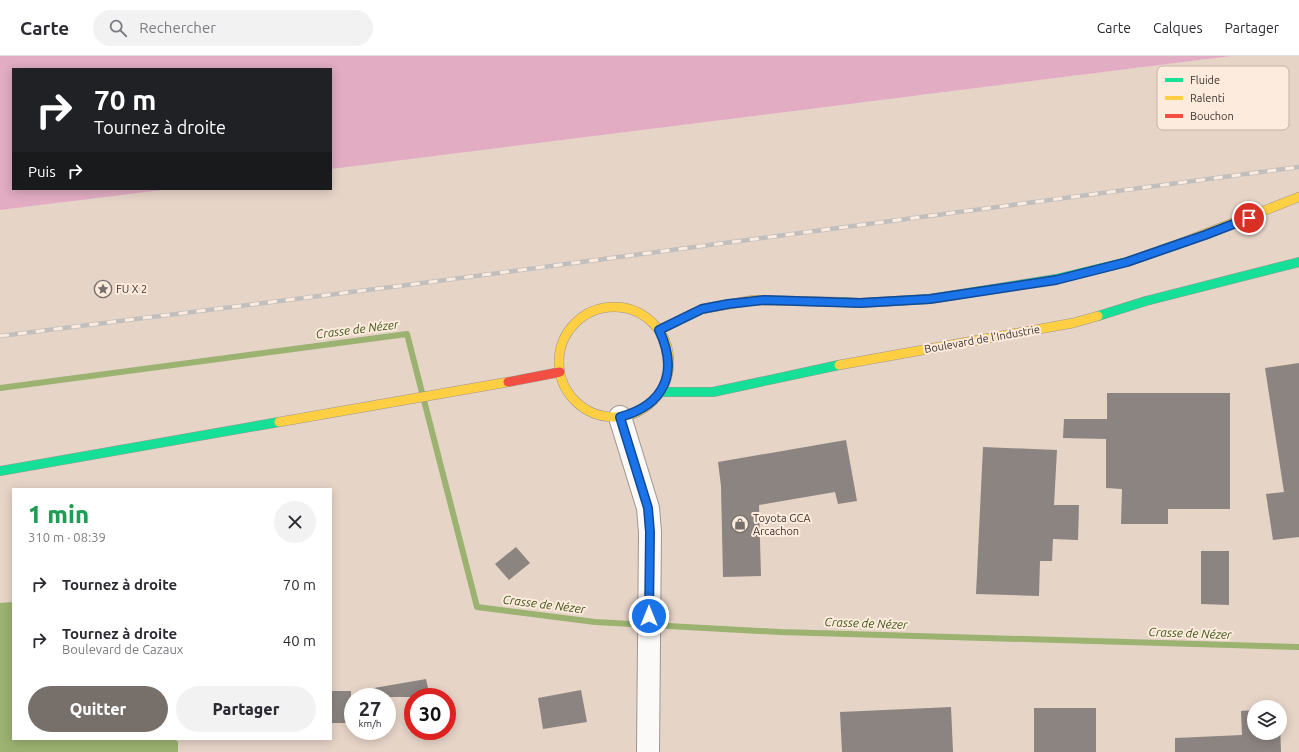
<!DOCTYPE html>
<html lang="fr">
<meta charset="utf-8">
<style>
body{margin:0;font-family:Ubuntu,sans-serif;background:#f2f2f3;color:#2b2b33;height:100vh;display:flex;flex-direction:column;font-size:15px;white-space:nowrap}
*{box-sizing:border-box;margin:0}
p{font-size:13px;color:#7c7c81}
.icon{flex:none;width:22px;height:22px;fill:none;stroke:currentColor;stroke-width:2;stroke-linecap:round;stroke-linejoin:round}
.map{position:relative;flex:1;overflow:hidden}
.panel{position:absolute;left:12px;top:432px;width:320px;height:252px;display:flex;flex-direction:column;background:#fff;border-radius:0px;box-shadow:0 2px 10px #0003}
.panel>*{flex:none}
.top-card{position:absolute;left:12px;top:12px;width:320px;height:122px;border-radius:0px;box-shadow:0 2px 10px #0003;background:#202124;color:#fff;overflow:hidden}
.controls{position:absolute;left:1247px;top:644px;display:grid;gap:8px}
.controls a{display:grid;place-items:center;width:40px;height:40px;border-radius:50%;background:#fff;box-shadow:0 2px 10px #0003;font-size:20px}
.speed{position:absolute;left:344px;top:632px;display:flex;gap:8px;font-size:20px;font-weight:700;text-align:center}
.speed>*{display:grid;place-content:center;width:52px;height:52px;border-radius:50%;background:#fff;box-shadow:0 2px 10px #0003;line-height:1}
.speed small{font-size:10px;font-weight:400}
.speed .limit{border:6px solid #d22;background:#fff;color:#111}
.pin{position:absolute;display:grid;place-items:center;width:34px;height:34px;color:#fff;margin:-17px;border:2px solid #fff;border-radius:50%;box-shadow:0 1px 4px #0007}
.me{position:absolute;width:44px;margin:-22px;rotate:0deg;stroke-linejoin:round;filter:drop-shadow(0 0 3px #0008)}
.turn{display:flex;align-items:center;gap:14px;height:84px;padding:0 16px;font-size:18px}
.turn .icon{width:52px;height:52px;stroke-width:2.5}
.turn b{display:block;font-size:28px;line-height:34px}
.then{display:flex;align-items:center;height:38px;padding:0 16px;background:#0003;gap:8px;font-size:15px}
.round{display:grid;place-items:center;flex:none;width:42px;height:42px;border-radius:21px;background:#f2f2f3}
.headline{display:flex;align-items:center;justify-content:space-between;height:68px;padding:0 16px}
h1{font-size:24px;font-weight:800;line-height:30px;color:#1e9e55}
.cta{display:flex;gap:8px;margin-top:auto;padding:8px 16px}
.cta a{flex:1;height:46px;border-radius:24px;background:#776f6a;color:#fff;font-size:16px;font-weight:800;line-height:46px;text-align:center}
.cta a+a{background:#f2f2f3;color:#2b2b33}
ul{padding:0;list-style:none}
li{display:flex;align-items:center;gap:12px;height:56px;padding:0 16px}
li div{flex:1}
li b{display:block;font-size:15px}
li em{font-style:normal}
header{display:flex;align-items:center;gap:24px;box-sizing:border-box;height:56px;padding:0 20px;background:#fff;border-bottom:1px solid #e1e1e2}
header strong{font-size:19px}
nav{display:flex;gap:22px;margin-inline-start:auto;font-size:14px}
.search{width:280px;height:36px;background:#f2f2f3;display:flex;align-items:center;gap:10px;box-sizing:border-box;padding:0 14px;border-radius:22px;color:#7c7c81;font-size:15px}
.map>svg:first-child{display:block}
.built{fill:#e6d4c7;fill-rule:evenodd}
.forest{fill:#e2acc3}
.water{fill:#9bb271}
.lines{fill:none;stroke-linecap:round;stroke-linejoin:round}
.stream{stroke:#9bb271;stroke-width:6}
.building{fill:#8c8481}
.street-casing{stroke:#9e9690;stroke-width:24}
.fast-casing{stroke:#9e9690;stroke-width:10}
.slow-casing{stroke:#9e9690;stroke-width:10}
.jam-casing{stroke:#9e9690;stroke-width:10}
.street{stroke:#fcfaf9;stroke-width:22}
.fast{stroke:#16e098;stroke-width:9}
.slow{stroke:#ffcf43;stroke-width:9}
.jam{stroke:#f24e42;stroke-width:9}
.rail-casing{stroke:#c1bfbd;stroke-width:4.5}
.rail{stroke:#fdebde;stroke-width:3;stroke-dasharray:9;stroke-linecap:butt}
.route-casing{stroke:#114b97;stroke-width:10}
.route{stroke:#1a73e8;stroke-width:7}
.labels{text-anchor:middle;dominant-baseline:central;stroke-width:4;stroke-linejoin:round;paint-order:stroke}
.poi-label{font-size:11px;fill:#3a332e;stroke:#fdebde;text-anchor:start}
.street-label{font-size:11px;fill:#3a332e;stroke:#fdebde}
.water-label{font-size:12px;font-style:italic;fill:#3d5516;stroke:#fdebde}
.key{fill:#fdebde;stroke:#c2b4a9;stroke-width:1}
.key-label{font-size:11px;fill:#3a332e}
</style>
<header>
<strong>Carte</strong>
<div class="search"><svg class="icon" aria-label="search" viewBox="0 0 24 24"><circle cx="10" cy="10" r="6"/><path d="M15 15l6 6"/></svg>Rechercher</div>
<nav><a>Carte</a><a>Calques</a><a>Partager</a></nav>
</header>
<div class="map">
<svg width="1299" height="696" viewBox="0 0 1299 696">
<rect width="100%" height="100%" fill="#e9dfd8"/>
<path class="built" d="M1232,0H1299V696H0V154L170,133H331V113ZM13,433H331V683H13ZM353,641H387V675H353ZM413,641H447V675H413ZM1254,651H1280V677H1254Z"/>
<path class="forest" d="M0,0H1232L331,113V13H13V133H170L0,154Z"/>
<path class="water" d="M13,546V683H175L178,686V696H0V547Z"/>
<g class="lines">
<path class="stream" d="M0,332L407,278L477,551L595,566L780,576L1299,591"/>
</g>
<path class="building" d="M1299,307V481L1273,484L1266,438L1284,436L1265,312Z
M1107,337H1230V453H1168V468H1121L1122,433L1106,432V383L1063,382L1064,363H1107Z
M846,384L857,445L838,448L835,436L759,449L761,520L723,521L721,430L718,406Z
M983,391L1057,394L1054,449H1079L1078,484L1053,483L1052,505H1040L1039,540L976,538Z
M516,491L530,507L509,524L495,508Z
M1201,495H1229V549L1201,548Z
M426,623L430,641H375L374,632Z
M581,634L587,666L543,673L538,642Z
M331,635H351V667H331Z
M951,651L953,696H842L840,656Z
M1034,652H1096V696H1034Z
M1254,654V677H1280V666L1281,696H1175V682L1242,679L1241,655Z"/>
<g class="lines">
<defs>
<path id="street" d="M620,361L648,452L650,476L648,696"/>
<path id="fast" d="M841,246L860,247L930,243L1056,223L1127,206L1184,186
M1098,260L1146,245L1299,206
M660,336H713L839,309
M0,415L279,366"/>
<path id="slow" d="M1184,186L1299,141
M559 306a55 55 0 1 1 110 0a55 55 0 1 1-110 0Z
M659,274L702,253L754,244L841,246
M839,309L1073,267L1098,260
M279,366L508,326"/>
<path id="jam" d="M508,326L560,316"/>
</defs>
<use href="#street" class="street-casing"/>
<use href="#fast" class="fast-casing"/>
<use href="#slow" class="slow-casing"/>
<use href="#jam" class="jam-casing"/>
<use href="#street" class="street"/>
<use href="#fast" class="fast"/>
<use href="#slow" class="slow"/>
<use href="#jam" class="jam"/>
<defs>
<path id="rail" d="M0,280L415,228L1299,111"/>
</defs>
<use href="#rail" class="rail-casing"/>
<use href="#rail" class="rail"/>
</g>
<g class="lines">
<defs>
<path id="route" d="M649,560L650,476L648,452L620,361C665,349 679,316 659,274L702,253L728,248L764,244L860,247L930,243L1056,224L1127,206L1205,179L1249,162"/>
</defs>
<use href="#route" class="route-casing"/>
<use href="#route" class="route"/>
</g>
<defs>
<symbol id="sight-ring" viewBox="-11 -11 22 22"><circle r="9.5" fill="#fdebde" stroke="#776f6a" stroke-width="1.5"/><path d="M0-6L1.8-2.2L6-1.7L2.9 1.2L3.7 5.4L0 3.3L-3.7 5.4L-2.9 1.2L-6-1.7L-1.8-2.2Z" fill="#776f6a"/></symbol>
<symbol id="shop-ring" viewBox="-11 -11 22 22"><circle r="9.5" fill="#fdebde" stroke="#776f6a" stroke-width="1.5"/><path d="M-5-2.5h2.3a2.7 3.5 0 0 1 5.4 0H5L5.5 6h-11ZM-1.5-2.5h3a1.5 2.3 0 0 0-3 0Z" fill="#776f6a"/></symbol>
</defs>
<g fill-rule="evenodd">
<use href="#sight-ring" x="93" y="223" width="20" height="20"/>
<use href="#shop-ring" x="730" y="458" width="20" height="20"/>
</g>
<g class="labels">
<g class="poi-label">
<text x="116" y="233">FU X 2</text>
<text x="753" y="462">Toyota GCA<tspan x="753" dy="13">Arcachon</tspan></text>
</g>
<g class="street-label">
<text transform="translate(982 283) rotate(-10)">Boulevard de l'Industrie</text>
</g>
<g class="water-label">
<text transform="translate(357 273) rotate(-7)">Crasse de Nézer</text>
<text transform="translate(544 548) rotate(7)">Crasse de Nézer</text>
<text transform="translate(866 567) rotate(2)">Crasse de Nézer</text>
<text transform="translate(1190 577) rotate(2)">Crasse de Nézer</text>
</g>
</g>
<rect x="1157" y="10" width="132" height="64" rx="6" class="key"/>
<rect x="1165" y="22" width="18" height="4" fill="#16e098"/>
<rect x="1165" y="40" width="18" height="4" fill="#ffcf43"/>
<rect x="1165" y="58" width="18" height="4" fill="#f24e42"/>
<g class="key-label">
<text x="1190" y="28">Fluide</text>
<text x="1190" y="46">Ralenti</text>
<text x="1190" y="64">Bouchon</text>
</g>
</svg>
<div class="controls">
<a><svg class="icon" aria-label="layers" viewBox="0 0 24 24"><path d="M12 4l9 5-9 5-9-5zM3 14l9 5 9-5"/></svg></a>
</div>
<div class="speed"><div>27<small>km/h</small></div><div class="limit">30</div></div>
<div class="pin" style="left:1249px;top:162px;background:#d93025"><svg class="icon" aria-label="arrive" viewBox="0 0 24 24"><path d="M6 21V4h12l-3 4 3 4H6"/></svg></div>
<svg class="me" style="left:649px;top:560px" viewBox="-20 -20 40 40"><circle r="17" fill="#1a73e8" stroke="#fff" stroke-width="3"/><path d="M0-11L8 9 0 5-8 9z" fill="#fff"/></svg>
<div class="top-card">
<div class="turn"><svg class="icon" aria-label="right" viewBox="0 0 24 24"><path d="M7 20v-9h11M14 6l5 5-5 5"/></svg><div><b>70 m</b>Tournez à droite</div></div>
<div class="then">Puis<svg class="icon" aria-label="right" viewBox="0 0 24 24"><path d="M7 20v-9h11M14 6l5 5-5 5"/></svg></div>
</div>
<section class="panel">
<div class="headline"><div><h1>1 min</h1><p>310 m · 08:39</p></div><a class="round"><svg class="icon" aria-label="close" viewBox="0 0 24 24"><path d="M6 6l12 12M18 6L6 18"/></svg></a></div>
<ul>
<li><svg class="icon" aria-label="right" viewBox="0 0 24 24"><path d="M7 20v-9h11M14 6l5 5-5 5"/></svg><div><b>Tournez à droite</b></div><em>70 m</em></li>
<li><svg class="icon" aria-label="right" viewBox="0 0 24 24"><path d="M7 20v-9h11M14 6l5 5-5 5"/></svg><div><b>Tournez à droite</b><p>Boulevard de Cazaux</p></div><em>40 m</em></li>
</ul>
<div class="cta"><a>Quitter</a><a>Partager</a></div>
</section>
</div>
